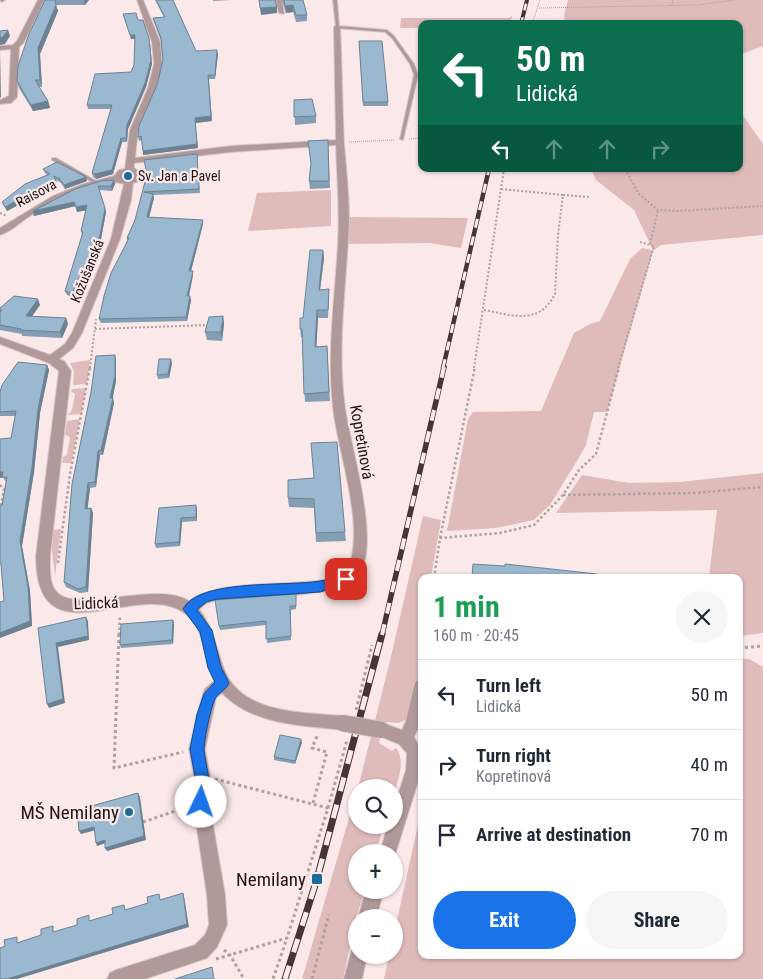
<!DOCTYPE html>
<meta charset="utf-8">
<style>
body{margin:0;font-family:"Roboto Condensed",sans-serif;background:#f6f6f7;color:#1f2937;height:100vh;display:flex;flex-direction:column;font-size:19px;white-space:nowrap}
*{box-sizing:border-box;margin:0}
p{font-size:16px;color:#747a83}
.icon{flex:none;width:28px;height:28px;fill:none;stroke:currentColor;stroke-width:2;stroke-linecap:round;stroke-linejoin:round}
.map{position:relative;flex:1;overflow:hidden}
.panel{position:absolute;left:418px;top:574px;width:325px;height:385px;display:flex;flex-direction:column;background:#fff;border-radius:10px;box-shadow:0 1px 4px #0004}
.panel>*{flex:none}
.hud{position:absolute;left:418px;top:20px;width:325px;height:152px;border-radius:10px;box-shadow:0 1px 4px #0004;background:#0b6e4f;color:#fff;overflow:hidden}
.tools{position:absolute;left:348px;top:779px;display:grid;gap:10px}
.tools a{display:grid;place-items:center;width:55px;height:55px;border-radius:50%;background:#fff;box-shadow:0 1px 4px #0004;font-size:25px}
.pin{position:absolute;display:grid;place-items:center;width:42px;height:42px;color:#fff;margin:-21px;border-radius:10px;box-shadow:0 2px 8px #0006}
.me{position:absolute;width:55px;margin:-28px;rotate:3deg;stroke-linejoin:round;filter:drop-shadow(0 0 4px #0008)}
.turn{display:flex;align-items:center;gap:18px;height:105px;padding:0 15px;font-size:22px}
.turn .icon{width:65px;height:65px;stroke-width:2.5}
.turn b{display:block;font-size:35px;line-height:42px}
.lanes{display:flex;align-items:center;height:48px;padding:0 15px;background:#0003;justify-content:center;gap:25px;direction:ltr}
.lanes .off{opacity:.35}
.round{display:grid;place-items:center;flex:none;width:52px;height:52px;border-radius:26px;background:#f6f6f7}
.head{display:flex;align-items:center;justify-content:space-between;height:85px;padding:0 15px}
h1{font-size:30px;font-weight:700;line-height:38px;color:#1e9e55}
.cta{display:flex;gap:10px;margin-top:auto;padding:10px 15px}
.cta a{flex:1;height:58px;border-radius:30px;background:#1a73e8;color:#fff;font-size:20px;font-weight:700;line-height:58px;text-align:center}
.cta a+a{background:#f6f6f7;color:#1f2937}
ul{padding:0;list-style:none}
li{display:flex;align-items:center;gap:15px;height:70px;padding:0 15px;border-top:1px solid #e0e1e3}
li div{flex:1}
li b{display:block;font-size:19px}
li em{font-style:normal}
.map>svg:first-child{display:block}
.green{fill:#dfbbbb}
.lines{fill:none;stroke-linecap:round;stroke-linejoin:round}
.lane-casing{stroke:#d8c7c7;stroke-width:2}
.street-casing{stroke:#d8c7c7;stroke-width:2}
.path-far3{stroke:#b1a0a0;stroke-width:1;stroke-dasharray:1 1;stroke-linecap:butt}
.path-far2{stroke:#b1a0a0;stroke-width:2;stroke-dasharray:2 2;stroke-linecap:butt}
.path-far1{stroke:#b1a0a0;stroke-width:2.5;stroke-dasharray:2.5 2.5;stroke-linecap:butt}
.path{stroke:#b1a0a0;stroke-width:3;stroke-dasharray:3 3;stroke-linecap:butt}
.lane{fill:#b19999;fill-rule:evenodd}
.street{fill:#b19999;fill-rule:evenodd}
.rail-far3-casing{stroke:#453536;stroke-width:4}
.rail-far2-casing{stroke:#453536;stroke-width:4.5}
.rail-far1-casing{stroke:#453536;stroke-width:5.5}
.rail-casing{stroke:#453536;stroke-width:7}
.rail-far3{stroke:#fbe9e9;stroke-width:2.5;stroke-dasharray:7;stroke-linecap:butt}
.rail-far2{stroke:#fbe9e9;stroke-width:3;stroke-dasharray:9;stroke-linecap:butt}
.rail-far1{stroke:#fbe9e9;stroke-width:4;stroke-dasharray:11;stroke-linecap:butt}
.rail{stroke:#fbe9e9;stroke-width:5;stroke-dasharray:14;stroke-linecap:butt}
.street-bridge-casing{stroke:#d8c7c7;stroke-width:18;stroke-linecap:butt}
.street-bridge{stroke:#b19999;stroke-width:16}
.wall{fill:#849fb4}
.shaded-wall{fill:#6c8292}
.building{fill:#9ab9d1;stroke:#6c8292}
.route{fill:#1a73e8;stroke:#114b97}
.poi-dot{fill:#196c9d;stroke:#fbe9e9;stroke-width:2}
.labels{text-anchor:middle;dominant-baseline:central;stroke-width:4.5;stroke-linejoin:round;paint-order:stroke}
.far-poi-label{font-size:14px;fill:#231415;stroke:#fbe9e9;text-anchor:start}
.far-street-label{font-size:14px;fill:#231415;stroke:#fbe9e9}
.street-label{font-size:16px;fill:#231415;stroke:#fbe9e9}
.near-poi-label{font-size:19px;fill:#231415;stroke:#fbe9e9;text-anchor:end}
</style>
<div class="map">
<svg width="763" height="979" viewBox="0 0 763 979">
<rect width="100%" height="100%" fill="#fbe9e9"/>
<path class="green" d="M568,0H763V46L739,55V24H565L564,15Z
M512,16L510,24H421V28H400L401,18H509Z
M739,110L763,144V235L661,245L653,251L607,412H594L586,445L578,459L550,505L534,520L496,528L447,531L468,419L473,412L541,411L574,333L590,324L600,321L630,259L642,248L653,250L634,210L596,180L591,169H739Z
M331,190V226L248,231L257,193Z
M347,217L468,218L461,248L430,243L347,244Z
M90,360L87,384L73,385L74,372L70,363Z
M86,388L81,414L68,415L72,410L75,394L71,391L72,389Z
M80,419L71,463H62L63,457L67,455L70,437L65,435L67,421Z
M763,473V633L739,636V578L709,577L717,510L556,513L582,475L629,483L680,482Z
M423,516L441,520L431,577L421,578V665L417,691L409,718L399,723L384,722L379,743L392,751L396,748C406,761 398,780 394,794V788H358L390,661Z
M61,529L55,576L52,550L53,530Z
M739,659H749L763,667V979H384L389,955H394V934L421,811V955H739Z
M356,794V825H384L376,852H356V890H365L356,918L343,979H302Z"/>
<g class="lines">
<defs>
<path id="lane" d="M333,0H337L339,26L387,30L394,36L414,64L418,75L403,140L400,139L414,75L410,64L392,38L385,32L336,28Z
M52,158H56L98,182L94,183L52,160Z"/>
<path id="street" d="M0,0H5L2,2Z
M38,0H44L24,42L19,47L17,97L11,103L0,104V100L9,96L11,49L0,50V46L13,45L17,41Z
M137,0H143L160,42L162,64L156,88L138,130L135,158L231,146L336,140L334,27L337,25L340,27C342,66 342,105 344,144C346,169 349,194 349,219C347,282 336,345 345,408C350,446 383,547 357,578C342,597 244,598 217,600L207,603L199,609C213,627 216,648 224,669C241,714 302,712 342,716L347,718L350,723L347,728L342,730C300,725 253,725 222,693L216,698L205,749L210,776L209,802L225,895L227,925L217,947L207,958L145,979H107L110,973L116,970L195,945L205,935L209,925L207,895L193,802L194,776L189,749L203,694L205,689L214,681C205,661 205,630 187,615C141,575 36,665 36,556L59,371L49,363L0,344V337L50,355L65,344L72,333L111,239L124,184C100,175 51,203 30,216C20,222 11,232 0,235V228L53,196L83,184L114,176L119,170L125,169L130,130L148,88L154,64L152,42ZM336,145C337,178 340,210 338,244C335,298 327,352 333,407C338,454 367,528 347,571C333,581 319,581 302,582C270,585 215,582 189,601C156,580 72,616 55,590C49,581 50,567 50,556L71,371L64,361L59,359L73,348L82,333L120,239L131,200L133,183L139,181L143,174L134,168V163L231,152ZM131,173L134,175L133,177L127,179L122,177L125,174Z
M276,0H282L284,14L279,13Z
M421,680V722L414,737L421,750V772L394,858V852H380L388,825H394V808L406,770L407,753L399,744L377,735L374,730L377,725L382,723L402,730L406,721L414,686L416,681Z
M366,890H384L376,918H358Z
M356,947V955H367L362,979H344L352,949Z"/>
</defs>
<use href="#lane" class="lane-casing"/>
<use href="#street" class="street-casing"/>
<path class="path-far3" d="M672,5L673,0
M539,8L698,5L734,0
M532,24L540,0
M409,139L421,138
M349,142L394,140"/>
<path class="path-far2" d="M625,169L639,194L658,210L678,211L763,206
M563,195L589,197
M0,213L7,216
M650,244L658,210
M484,310C512,315 539,326 555,294L558,235L563,195L501,189
M95,329L209,325
M90,368L96,319
M474,368L504,169
M618,368L654,246L640,242"/>
<path class="path-far1" d="M0,485L4,489L1,506
M563,495L695,493L763,487
M440,538L475,367
M58,563L70,474L90,367
M434,578L440,538L500,533L534,525L563,495L579,470L596,454L619,367
M119,635L120,615"/>
<path class="path" d="M119,634L114,768L183,752
M739,648L763,646
M356,710L372,645
M215,779L328,808L287,938
M313,803L327,752L312,748L318,734
M328,808L347,740
M143,822L187,807
M224,950L230,955L244,979
M216,959L287,938L273,979
M312,979L329,914"/>
<use href="#lane" class="lane"/>
<use href="#street" class="street"/>
<defs>
<path id="rail-far3" d="M521,24L527,0"/>
<path id="rail-far2" d="M443,368L489,169"/>
<path id="rail-far1" d="M382,635L444,367"/>
<path id="rail" d="M285,979L317,879L382,634"/>
</defs>
<use href="#rail-far3" class="rail-far3-casing"/>
<use href="#rail-far2" class="rail-far2-casing"/>
<use href="#rail-far1" class="rail-far1-casing"/>
<use href="#rail" class="rail-casing"/>
<use href="#rail-far3" class="rail-far3"/>
<use href="#rail-far2" class="rail-far2"/>
<use href="#rail-far1" class="rail-far1"/>
<use href="#rail" class="rail"/>
<defs>
<path id="street-bridge" d="M342,723L382,730"/>
</defs>
<use href="#street-bridge" class="street-bridge-casing"/>
<use href="#street-bridge" class="street-bridge"/>
</g>
<path class="wall" d="M45,0H89L85,5H56L58,11L40,54L42,87H39L48,101L50,108L33,111L19,88L17,81Z
M155,0H173L196,51L218,54L215,79H209L212,121L195,123L198,148L143,155L142,140L139,141L138,137L157,85L163,60L161,41L154,22L153,18L164,17Z
M213,0H230L213,1Z
M282,0H303L307,15V21L296,22L293,12L286,13Z
M123,14L152,64L146,87L128,129L127,142H122L113,174L96,179L93,177L92,173L111,109H88L87,105L131,72L134,65L135,39H131Z
M359,41L388,102V106H363Z
M294,100L316,116V123L295,125Z
M328,140L330,188L310,189L309,181L311,165L308,141Z
M197,154L200,193L153,195L154,198L149,217L203,220V224L191,271L193,275L189,296L191,300L187,321L101,323L99,319L127,241V238L135,220L147,174Z
M43,169L87,181L65,189L61,183L56,180L57,185L7,211L2,202L47,175L45,173Z
M114,180L115,184L112,191L99,190L106,212L101,239L97,252L94,253L73,297L67,295L65,291L82,235L81,231L86,210L77,212L75,206L34,216L33,211Z
M323,250L324,258L320,290L329,298L328,318H318L316,347L327,346L330,401L305,402L302,337H301L300,329Z
M40,305L32,316L66,318L68,324L62,338L22,336V334L0,330V308Z
M223,316L224,324L222,341L207,340L205,332Z
M116,360V381L112,398L114,403L103,455H100L96,487L90,488L87,509L91,508L93,513L88,592L80,593L66,587L64,582Z
M172,363L169,378L158,379L157,375Z
M47,365L49,370L40,413L34,472L22,546L30,591L32,626L4,601L2,505L7,482L5,481L3,477L0,478V439L11,438L15,416H0V392Z
M314,478L345,532L346,541L316,542L314,508L289,507L288,498Z
M159,508L197,509V521L182,522L180,546L156,548L155,544Z
M296,594V609L291,610V640L267,643L266,625L220,630L219,626Z
M173,620L174,624L173,644L121,648L120,645Z
M302,742L295,764L274,760V757Z"/>
<path class="shaded-wall" d="M84,0H89L85,5Z
M56,5L58,11L40,54L42,87L40,80L38,48Z
M293,5V12L286,13L285,6Z
M277,7V13L261,15L260,8Z
M8,30L10,36L5,44L0,45V38Z
M130,35H135L136,39H131Z
M150,42L152,64L146,87L128,129L127,142L126,138L127,125Z
M0,50L1,97L0,98Z
M217,50L218,54L215,79V75Z
M208,75L212,121L195,123L198,148L143,155V151L195,118Z
M48,101L50,108L33,111L31,105Z
M121,138L122,142L113,174L96,179L95,174Z
M86,177L87,181L65,189L64,185Z
M114,180L115,184L112,191L111,186Z
M56,181L57,185L7,211L5,207Z
M153,194L154,198L148,221L147,217Z
M74,202L76,206L34,216L33,211Z
M87,205L88,210L77,212L76,207Z
M105,208L106,212L101,239L97,252L96,248Z
M203,220V224L190,275L189,271Z
M93,248L94,253L73,297L72,293Z
M323,250L324,258L319,298V290Z
M193,271V275L188,300L187,296Z
M190,296L191,300L187,321L186,317Z
M38,299L40,305L28,322L26,316Z
M317,310L318,318L316,355L315,347Z
M223,316L224,324L222,341L221,332Z
M66,318L68,324L62,338L60,332Z
M115,355L116,360V381L112,403L110,398Z
M171,359L172,363L169,378L168,374Z
M47,365L49,370L40,413L34,472L22,546L30,591L32,626L0,638V633L20,541L38,409Z
M113,398L114,403L103,455L101,450Z
M98,451L100,455L96,487L95,482Z
M0,472H3L5,477L0,478Z
M88,483L90,488L87,514L85,509Z
M196,505L197,509V521L196,517Z
M91,508L93,513L88,592L86,587Z
M181,518L182,522L180,546L179,542Z
M86,617L88,621L89,640L58,647L65,703L49,708L47,704L56,643Z
M173,620L174,624L173,644L172,640Z
M301,739L302,742L295,764V761Z
M138,793L140,797L146,840L107,851L105,848Z
M94,827L96,830L81,834L79,831Z
M105,840L106,843L97,846L96,843Z
M183,893L184,896L189,927L17,979H7Z"/>
<path class="building" d="M45,0H55L56,5L38,48L40,80H35L48,101L31,105L17,81L18,66L29,34Z
M156,0H173L196,51L217,50L215,75H208L211,116L195,118L197,144L143,151L141,136L138,137L139,126L157,85L163,60L161,38L153,18L165,17Z
M259,0H275L277,7L260,8Z
M284,0H303L307,15H296L293,5L285,6Z
M136,13L138,20H143L149,38L151,60L145,83L127,125L126,138H121L112,170L95,174L92,173L112,105H87L95,74L131,72L134,65L135,35H130L123,14Z
M8,30L3,37L0,38V31Z
M359,41H382L388,102H363Z
M312,99L316,116L294,117V100Z
M328,140L329,181H309L311,163L308,141Z
M197,154L199,189L144,192L153,194L147,217L203,220L189,271H193L187,296H190L186,317L99,319L104,296L111,273L129,238H127L135,220L147,174L144,160Z
M57,162L86,177L64,185L60,179L54,176L56,181L5,207L2,202L25,184L50,174L43,169Z
M114,180L111,186H98L105,208L100,235L96,248H93L72,293L65,291L83,232L81,231L87,205L76,207L74,202L33,211L75,189L101,181Z
M310,250H323L319,290L329,289L328,310H317L315,347L327,346L329,392L304,394L302,329H300V318H303Z
M14,296L38,299L26,316L66,318L60,332L20,330L21,329L0,325V312L2,310H0V308Z
M223,316L221,332H205L209,317Z
M115,355V376L110,398H113L101,450L98,451L95,482L88,483L85,509L91,508L86,587L78,589L64,582L72,484L91,392L96,356Z
M159,359H171L168,374L157,375Z
M18,362L47,365L38,409L32,467L20,541L28,587L30,621L0,633V602L4,601L1,564H0V506L2,505L7,477H2L3,472H0V439L11,438L16,411L0,412V392L2,385Z
M337,442L345,532L316,533L314,499L288,498V480L314,478L311,443Z
M196,505V517L181,518L179,542L155,544L159,508Z
M473,564L505,566V564L597,574L596,578H474L472,577Z
M296,594V606H290L291,636L266,639V621L219,626L215,600Z
M86,617L88,636L56,643L63,699L47,704L38,628Z
M173,620L172,640L120,645L121,624Z
M280,735L301,739L295,761L274,757Z
M138,793L144,836L105,848V840L96,843L94,827L79,831L77,810Z
M183,893L187,924L7,979H0V948L5,946L4,940L17,937V943L41,935V929L53,926V932L77,925V919L89,915V921L113,914L112,908L124,905L125,910L148,903L147,897L159,894L160,900Z
M212,967L214,979H175Z"/>
<path class="route" d="M346,574L351,576L352,579L351,583L320,592L217,599L206,602L197,610L212,630L221,667L229,683C226,690 220,692 216,697C211,705 204,740 204,750C206,769 214,789 206,808L201,810L195,808L193,802L195,776L190,749L197,714L204,694L215,682L208,668L200,632L183,609C199,578 288,587 320,581C329,580 338,577 346,574Z"/>
<g class="poi-dot">
<circle cx="128" cy="176" r="5"/>
<circle cx="129" cy="812" r="5"/>
<rect x="311" y="873" width="12" height="12" rx="2.5"/>
</g>
<g class="labels">
<g class="far-poi-label">
<text x="138" y="176">Sv. Jan a Pavel</text>
</g>
<g class="far-street-label">
<text transform="translate(36 193) rotate(-28)">Raisova</text>
<text transform="translate(87 271) rotate(-68)">Kožušanská</text>
</g>
<g class="street-label">
<text transform="translate(362 442) rotate(80)">Kopretinová</text>
<text transform="translate(96 603) rotate(-2)">Lidická</text>
</g>
<g class="near-poi-label">
<text x="119" y="812">MŠ Nemilany</text>
<text x="306" y="879">Nemilany</text>
</g>
</g>
</svg>
<div class="tools">
<a><svg class="icon" aria-label="search" viewBox="0 0 24 24"><circle cx="10" cy="10" r="6"/><path d="M15 15l6 6"/></svg></a>
<a>+</a>
<a>−</a>
</div>
<div class="pin" style="left:346px;top:579px;background:#d93025"><svg class="icon" aria-label="arrive" viewBox="0 0 24 24"><path d="M6 21V4h12l-3 4 3 4H6"/></svg></div>
<svg class="me" style="left:201px;top:802px" viewBox="-20 -20 40 40"><circle r="19" fill="#fff"/><path d="M0-13L10 11 0 6-10 11z" fill="#1a73e8"/></svg>
<div class="hud">
<div class="turn"><svg class="icon" aria-label="left" viewBox="0 0 24 24"><path d="M17 20v-9H6M10 6l-5 5 5 5"/></svg><div><b>50 m</b>Lidická</div></div>
<div class="lanes"><svg class="icon" aria-label="left" viewBox="0 0 24 24"><path d="M17 20v-9H6M10 6l-5 5 5 5"/></svg><svg class="icon off" aria-label="ahead" viewBox="0 0 24 24"><path d="M12 20V5M6 11l6-6 6 6"/></svg><svg class="icon off" aria-label="ahead" viewBox="0 0 24 24"><path d="M12 20V5M6 11l6-6 6 6"/></svg><svg class="icon off" aria-label="right" viewBox="0 0 24 24"><path d="M7 20v-9h11M14 6l5 5-5 5"/></svg></div>
</div>
<section class="panel">
<div class="head"><div><h1>1 min</h1><p>160 m · 20:45</p></div><a class="round"><svg class="icon" aria-label="close" viewBox="0 0 24 24"><path d="M6 6l12 12M18 6L6 18"/></svg></a></div>
<ul>
<li><svg class="icon" aria-label="left" viewBox="0 0 24 24"><path d="M17 20v-9H6M10 6l-5 5 5 5"/></svg><div><b>Turn left</b><p>Lidická</p></div><em>50 m</em></li>
<li><svg class="icon" aria-label="right" viewBox="0 0 24 24"><path d="M7 20v-9h11M14 6l5 5-5 5"/></svg><div><b>Turn right</b><p>Kopretinová</p></div><em>40 m</em></li>
<li><svg class="icon" aria-label="arrive" viewBox="0 0 24 24"><path d="M6 21V4h12l-3 4 3 4H6"/></svg><div><b>Arrive at destination</b></div><em>70 m</em></li>
</ul>
<div class="cta"><a>Exit</a><a>Share</a></div>
</section>
</div>
